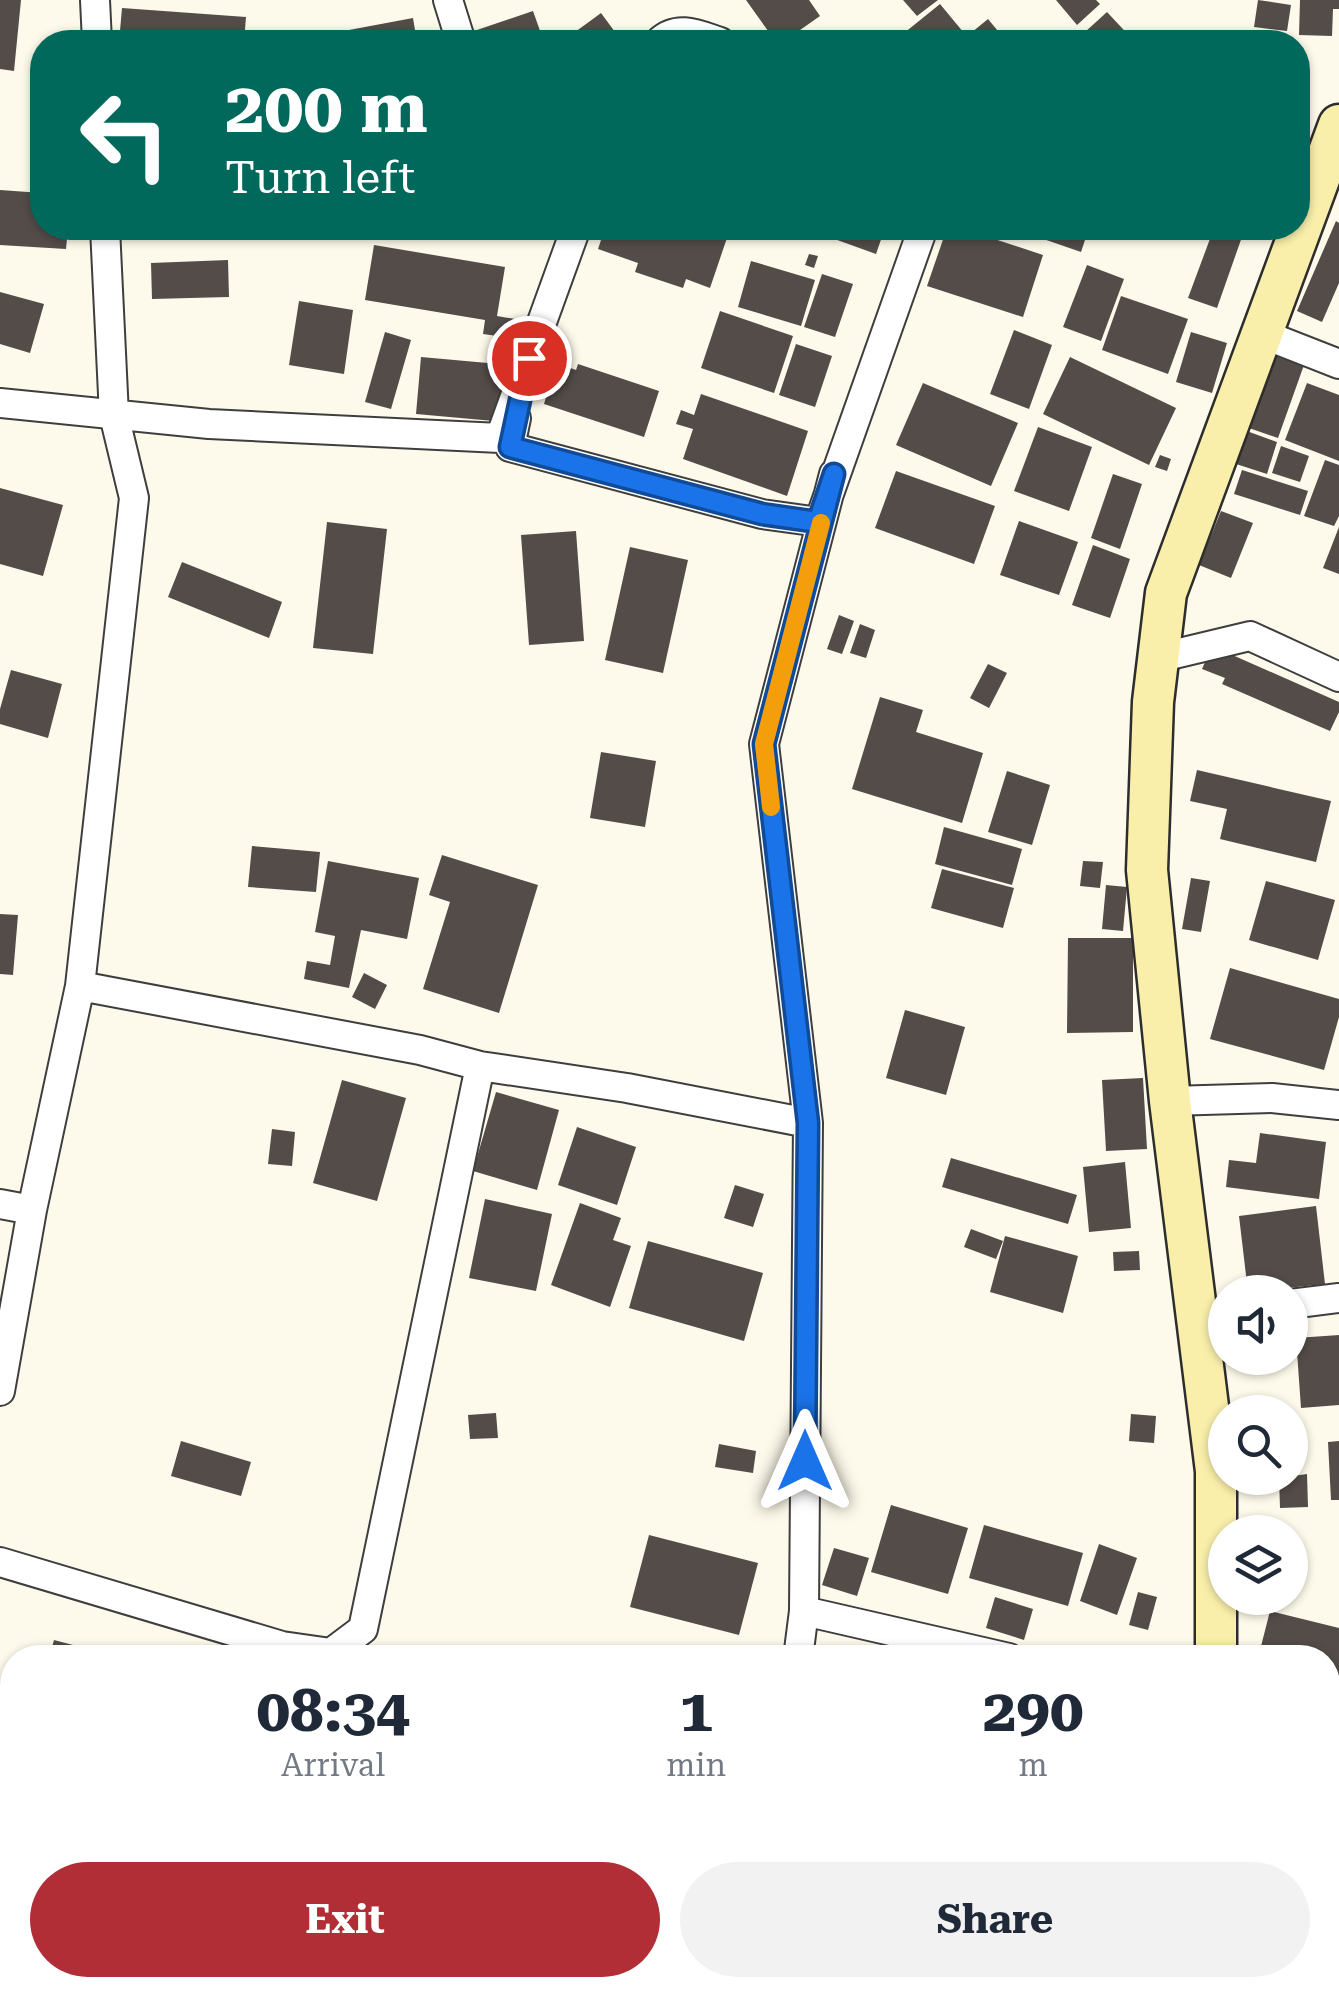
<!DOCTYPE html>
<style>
body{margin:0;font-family:"Roboto Serif",serif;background:#f2f2f3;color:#1f2937;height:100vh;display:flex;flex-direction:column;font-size:38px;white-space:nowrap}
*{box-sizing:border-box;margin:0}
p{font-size:32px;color:#747a83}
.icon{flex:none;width:55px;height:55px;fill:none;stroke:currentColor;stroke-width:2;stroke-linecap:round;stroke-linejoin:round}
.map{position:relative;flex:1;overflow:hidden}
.side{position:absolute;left:0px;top:1645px;width:1340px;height:352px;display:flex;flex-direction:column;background:#fff;border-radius:40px 40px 0 0;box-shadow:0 2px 8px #0004}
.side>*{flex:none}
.banner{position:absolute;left:30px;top:30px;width:1280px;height:210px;border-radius:40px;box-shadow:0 2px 8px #0004;background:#00695c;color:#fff;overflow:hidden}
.fabs{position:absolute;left:1208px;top:1275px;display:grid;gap:20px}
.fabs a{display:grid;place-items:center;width:100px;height:100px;border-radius:50%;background:#fff;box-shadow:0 2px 8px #0004;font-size:50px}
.pin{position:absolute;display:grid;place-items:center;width:85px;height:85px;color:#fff;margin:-42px;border:5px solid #fff;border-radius:50%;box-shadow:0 2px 10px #0007}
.me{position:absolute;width:110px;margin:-55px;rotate:0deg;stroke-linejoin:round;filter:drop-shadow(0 0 8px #0008)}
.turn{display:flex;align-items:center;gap:35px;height:210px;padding:0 30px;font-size:45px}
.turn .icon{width:130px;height:130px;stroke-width:2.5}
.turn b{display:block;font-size:70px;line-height:85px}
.eta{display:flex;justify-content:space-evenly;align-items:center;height:170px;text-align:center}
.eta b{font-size:60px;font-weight:700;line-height:70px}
.action{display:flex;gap:20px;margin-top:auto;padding:20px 30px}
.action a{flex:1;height:115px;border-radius:60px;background:#b12e37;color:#fff;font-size:40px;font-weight:700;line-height:115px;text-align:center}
.action a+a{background:#f2f2f3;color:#1f2937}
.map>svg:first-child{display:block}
.building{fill:#534c49}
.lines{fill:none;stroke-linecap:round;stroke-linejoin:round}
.street-casing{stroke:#3e3e3e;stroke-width:32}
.secondary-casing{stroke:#2d2d2d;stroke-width:45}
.street{stroke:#fff;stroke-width:28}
.secondary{stroke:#f9efaa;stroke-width:40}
.route-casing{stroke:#114b97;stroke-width:25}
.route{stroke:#1a73e8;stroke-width:18}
.slow{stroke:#f59e0b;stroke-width:18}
</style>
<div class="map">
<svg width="1339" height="1997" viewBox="0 0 1339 1997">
<rect width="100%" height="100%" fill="#fefaeb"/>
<path class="building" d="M0,0H21L14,71L0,69Z
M746,0H809L820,16L783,42H776Z
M903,0H938L917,16Z
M1056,0H1096L1100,4L1077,25Z
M1258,0L1291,5L1287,31L1254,27Z
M1300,0H1339V9H1333L1332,36L1299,35Z
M940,4L964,33L952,42H893Z
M122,8L246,17L244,42H119Z
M533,11L544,42H477L474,31Z
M1107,12L1135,42H1074Z
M601,13L615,32L602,42H576L571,35Z
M413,18L417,42H351L349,30Z
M988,19L1007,42H960Z
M0,190L42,193V228H68L66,249L0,245Z
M1336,221L1339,223V283L1322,322L1297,311Z
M605,228H715L729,232L710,288L686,279L683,288L635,272L638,263L598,249Z
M804,228H885L876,254Z
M947,228H961L1043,255L1023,317L927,286Z
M1012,228H1089L1081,252Z
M1214,228L1243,234L1217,308L1188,298Z
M738,229V228H776L773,239Z
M374,245L505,267L497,316L515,319L511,338L483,334L485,320L365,300Z
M809,254L818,256L814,268L805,265Z
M228,260L229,297L152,299L151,263Z
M751,261L815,280L801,326L738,307Z
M1087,265L1124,279L1101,341L1063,327Z
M822,274L853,284L835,337L804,327Z
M0,292L44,304L30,353L0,344Z
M1121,296L1188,319L1168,374L1102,350Z
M299,301L353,310L344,374L289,365Z
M720,311L793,336L774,393L701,368Z
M1014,330L1052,345L1029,409L990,394Z
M385,332L411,340L391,409L365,402Z
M1191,332L1227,343L1212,393L1176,382Z
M796,344L832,356L815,407L779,395Z
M1272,354L1304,365L1278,438L1246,427Z
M421,357L510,365L505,422L416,414Z
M1070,357L1176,408L1149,465L1043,414Z
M556,363L576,370L578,364L659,391L644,437L544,404Z
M923,383L1018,423L991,486L896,445Z
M1307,383L1339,395V461L1285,440Z
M701,394L808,431L787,496L683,459L693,429L676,424L681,410L694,415Z
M1038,427L1092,447L1069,511L1014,491Z
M1244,430L1277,442L1267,474L1233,463Z
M1281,446L1309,456L1300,482L1272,473Z
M1160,455L1171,459L1167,471L1155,467Z
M1325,460L1339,465V516L1334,526L1304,516Z
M1242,470L1308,491L1300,515L1234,494Z
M896,471L995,506L974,564L875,528Z
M1113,474L1142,484L1120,549L1091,538Z
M0,488L63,505L43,576L0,564Z
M1221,511L1253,523L1231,578L1199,565Z
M1019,521L1078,542L1059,595L1000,575Z
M327,522L387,529L373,654L313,648Z
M1339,527V574L1323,568Z
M576,531L584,641L529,645L521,535Z
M1093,545L1130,559L1110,618L1072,605Z
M630,547L688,560L663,673L605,660Z
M182,562L282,602L269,638L168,597Z
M839,615L854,621L842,654L827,649Z
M860,624L875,630L866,658L850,653Z
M1212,646L1339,702V712L1330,731L1222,684L1225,678L1202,669Z
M988,664L1007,673L989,708L970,698Z
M11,670L62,684L48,738L0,724V709Z
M880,697L923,710L916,732L983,753L962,823L852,789Z
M601,752L656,761L645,827L590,818Z
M1197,770L1331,801L1316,862L1220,839L1227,809L1190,801Z
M1007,771L1050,785L1032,845L988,832Z
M944,827L1022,849L1012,885L935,864Z
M252,846L320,852L316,892L248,887Z
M442,855L538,885L499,1013L423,989L450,902L429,895Z
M328,861L419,878L407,939L361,930L349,988L304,979L307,961L330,965L335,936L315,932Z
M1083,861L1103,862L1100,888L1080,886Z
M942,869L1014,888L1003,928L931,908Z
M1191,878L1210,881L1201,932L1182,929Z
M1266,881L1335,900L1318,960L1249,940Z
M1106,885L1127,887L1123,931L1102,929Z
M0,914L18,915L13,975L0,974Z
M1068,938H1133V1032L1067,1033Z
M1230,968L1339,999V1017L1324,1070L1210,1039Z
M364,973L387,985L375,1009L352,997Z
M905,1010L965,1027L946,1095L886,1078Z
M1143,1078L1147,1149L1106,1151L1102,1080Z
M342,1080L406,1098L377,1201L313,1183Z
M496,1092L559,1110L537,1190L473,1171Z
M577,1127L636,1147L617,1205L558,1185Z
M272,1129L295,1132L292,1166L268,1164Z
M1260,1133L1326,1142L1319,1199L1226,1187L1229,1160L1256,1163Z
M951,1158L1077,1195L1068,1224L942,1187Z
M1125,1162L1131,1228L1089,1232L1083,1167Z
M735,1185L764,1194L753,1227L724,1218Z
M485,1199L552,1214L536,1291L469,1278Z
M580,1203L621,1218L613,1240L631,1246L610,1307L551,1285Z
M1316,1206L1325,1284L1248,1292L1239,1216Z
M971,1229L1003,1241L996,1259L964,1247Z
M1005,1236L1078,1256L1063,1313L990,1292Z
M648,1241L763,1273L744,1341L629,1308Z
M1139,1251L1140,1270L1114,1271L1113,1252Z
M1339,1335V1405L1301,1408L1296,1338Z
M496,1413L498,1438L470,1439L468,1415Z
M1131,1414L1156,1416L1154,1443L1129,1441Z
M181,1441L251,1462L241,1496L171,1476Z
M1339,1441V1500H1331L1328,1442Z
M719,1444L756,1451L753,1473L715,1467Z
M1307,1474L1308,1507L1280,1508L1279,1478Z
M891,1505L968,1528L948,1594L871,1572Z
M984,1525L1083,1553L1068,1606L969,1578Z
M649,1535L758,1563L739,1635L630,1607Z
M1099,1544L1137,1558L1117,1615L1080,1601Z
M834,1548L869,1558L857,1596L822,1585Z
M1138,1592L1157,1597L1148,1630L1129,1625Z
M995,1597L1033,1609L1024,1640L986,1628Z
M1270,1611L1339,1628V1696L1328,1693V1658H1258Z
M54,1640L107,1654L106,1658H49Z
M128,1645L167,1657V1658H124Z
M837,1651L861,1656V1658H835Z
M0,1721H8L6,1744L0,1743Z
M6,1815L12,1816V1896L0,1894V1847Z
M1087,1985L1084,1997H922L885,1986Z"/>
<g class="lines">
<defs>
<path id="street" d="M95,0L97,42
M448,0L461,42
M659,42C678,24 699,35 720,42
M1260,333L1339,364
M0,403L209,424L500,438L576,228
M516,418L510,447L762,514L819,522L923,228
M1158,658L1250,636L1339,677
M80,986L420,1050L480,1066L627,1088L808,1123
M1170,1101L1272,1098L1339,1105
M0,1204L32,1210
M1290,1304L1339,1298
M0,1391L32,1210L80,986L134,498L114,415L105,228
M0,1562L282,1646L331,1653L363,1629L480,1066
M804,1611L1009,1658
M798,1658L804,1611L808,1123L764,744L834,474
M0,1937L12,1944
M185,1985L239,1997
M756,1997L758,1985"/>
<path id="secondary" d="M1216,1658V1471L1170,1101L1147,870L1153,702L1166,593L1339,125
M1153,1997L1156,1985"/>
</defs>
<use href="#street" class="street-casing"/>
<use href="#secondary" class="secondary-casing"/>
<use href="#street" class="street"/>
<use href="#secondary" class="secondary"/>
</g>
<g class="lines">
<defs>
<path id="route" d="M529,358L510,447L762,514L818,522L834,474L764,744L808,1123L805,1461"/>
</defs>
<use href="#route" class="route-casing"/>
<use href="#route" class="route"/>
<path class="slow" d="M771,807L764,744L821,523"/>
</g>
</svg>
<div class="fabs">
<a><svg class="icon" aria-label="sound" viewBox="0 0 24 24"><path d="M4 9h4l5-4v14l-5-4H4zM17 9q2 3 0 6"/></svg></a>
<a><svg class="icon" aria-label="search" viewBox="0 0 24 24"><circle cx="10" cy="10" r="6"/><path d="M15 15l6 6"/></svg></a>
<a><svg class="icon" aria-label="layers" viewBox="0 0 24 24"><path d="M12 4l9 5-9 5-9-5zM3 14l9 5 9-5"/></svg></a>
</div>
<div class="pin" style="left:529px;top:358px;background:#d93025"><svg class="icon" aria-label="arrive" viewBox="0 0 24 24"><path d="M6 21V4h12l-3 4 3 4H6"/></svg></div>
<svg class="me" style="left:805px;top:1461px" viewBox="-20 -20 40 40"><path d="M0-17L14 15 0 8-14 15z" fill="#1a73e8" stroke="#fff" stroke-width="4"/></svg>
<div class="banner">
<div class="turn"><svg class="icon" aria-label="left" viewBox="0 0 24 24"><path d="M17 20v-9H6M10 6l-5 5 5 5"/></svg><div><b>200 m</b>Turn left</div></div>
</div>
<section class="side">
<div class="eta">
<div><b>08:34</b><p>Arrival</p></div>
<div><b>1</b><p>min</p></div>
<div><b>290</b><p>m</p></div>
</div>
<div class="action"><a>Exit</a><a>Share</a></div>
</section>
</div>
